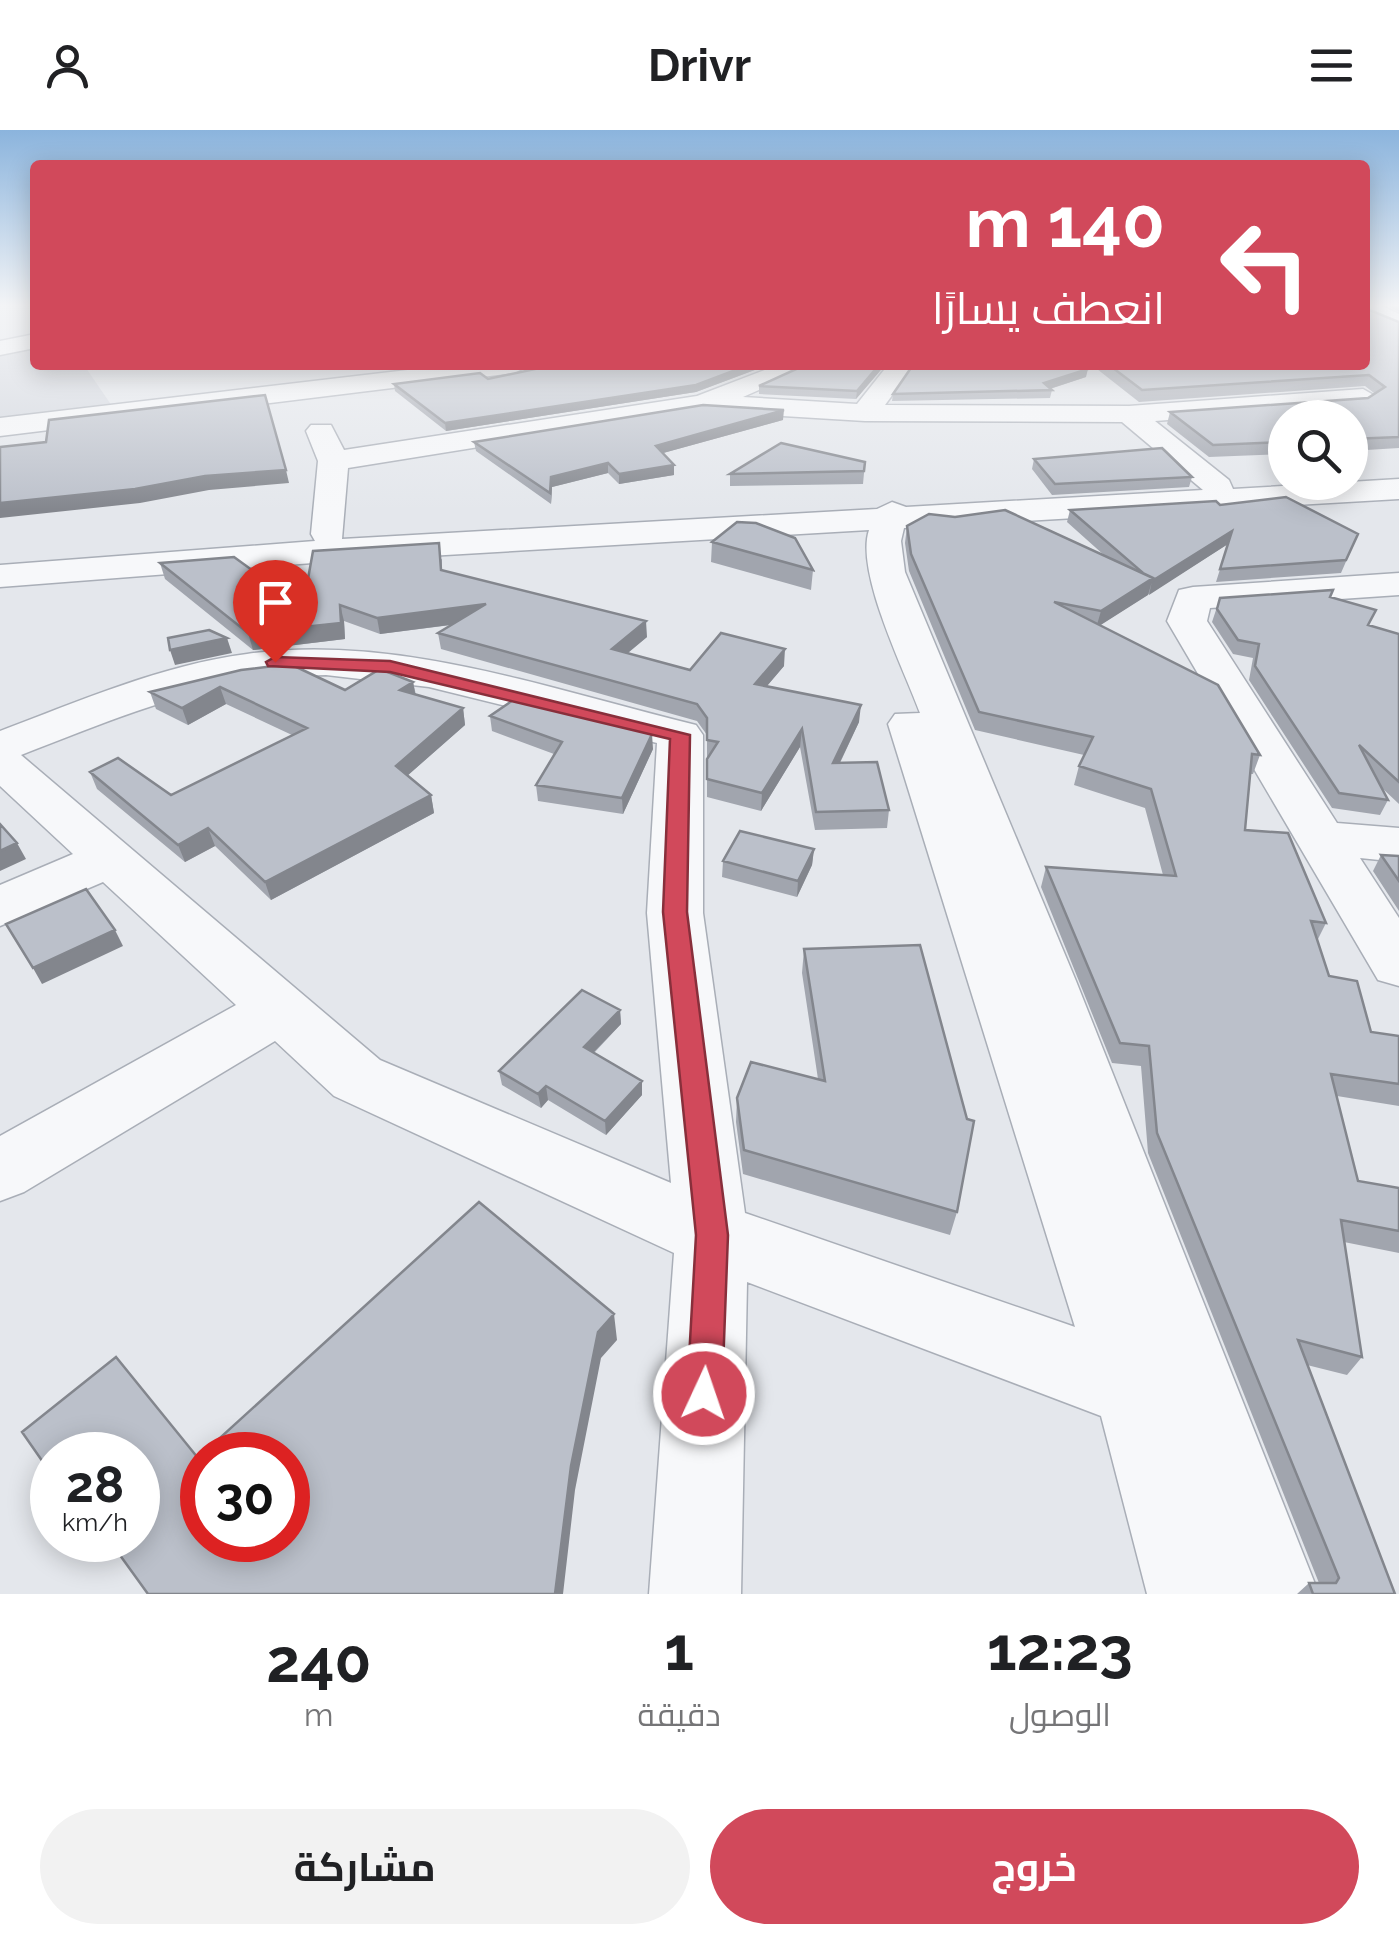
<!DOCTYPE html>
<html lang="ar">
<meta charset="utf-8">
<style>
body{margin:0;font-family:Raleway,Cairo,sans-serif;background:#f2f2f2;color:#202124;direction:rtl;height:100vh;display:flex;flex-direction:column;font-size:38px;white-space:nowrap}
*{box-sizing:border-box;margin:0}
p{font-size:32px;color:#757577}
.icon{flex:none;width:55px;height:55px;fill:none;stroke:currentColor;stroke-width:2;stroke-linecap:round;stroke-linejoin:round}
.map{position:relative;height:1464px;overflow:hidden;direction:ltr}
.details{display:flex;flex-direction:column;background:#fff;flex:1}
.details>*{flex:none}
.top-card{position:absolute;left:30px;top:30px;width:1340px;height:210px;border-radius:10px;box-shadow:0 5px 25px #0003;direction:rtl;background:#d1495b;color:#fff;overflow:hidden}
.controls{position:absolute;left:1268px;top:270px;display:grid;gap:20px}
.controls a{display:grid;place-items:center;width:100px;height:100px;border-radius:50%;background:#fff;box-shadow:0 5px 25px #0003;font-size:50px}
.speed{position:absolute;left:30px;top:1302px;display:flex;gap:20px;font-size:50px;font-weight:700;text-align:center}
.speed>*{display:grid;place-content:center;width:130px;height:130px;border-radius:50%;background:#fff;box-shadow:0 5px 25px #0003;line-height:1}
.speed small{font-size:25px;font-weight:400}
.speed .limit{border:15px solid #d22;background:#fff;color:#111}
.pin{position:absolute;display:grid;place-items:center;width:85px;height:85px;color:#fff;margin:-102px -42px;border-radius:50% 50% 50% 0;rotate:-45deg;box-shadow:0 0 10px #0007}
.pin .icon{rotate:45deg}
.me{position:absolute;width:110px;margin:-55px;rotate:3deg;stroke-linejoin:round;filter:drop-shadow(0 0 8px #0008)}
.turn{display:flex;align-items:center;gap:35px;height:210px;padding:0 40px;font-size:45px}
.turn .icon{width:130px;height:130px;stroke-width:2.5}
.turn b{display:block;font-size:70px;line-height:85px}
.eta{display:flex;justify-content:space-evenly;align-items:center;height:170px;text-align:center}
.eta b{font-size:60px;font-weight:700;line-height:70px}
.cta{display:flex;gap:20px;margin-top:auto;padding:20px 40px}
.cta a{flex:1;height:115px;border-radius:60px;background:#d1495b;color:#fff;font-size:40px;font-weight:700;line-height:115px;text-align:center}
.cta a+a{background:#f2f2f2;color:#202124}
header{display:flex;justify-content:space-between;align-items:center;height:130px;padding:0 40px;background:#fff;font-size:45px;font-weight:700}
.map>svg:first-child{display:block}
.built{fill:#d2d6de}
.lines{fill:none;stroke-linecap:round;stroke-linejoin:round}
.minor-casing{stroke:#a9aeb7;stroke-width:3}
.minor{fill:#f7f8fa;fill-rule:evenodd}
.wall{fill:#a1a5ae}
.shaded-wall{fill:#83868d}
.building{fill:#bbc0ca;stroke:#83868d;stroke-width:2.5;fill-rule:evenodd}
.route{fill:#d1495b;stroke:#882f3b;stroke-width:2.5}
</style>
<header><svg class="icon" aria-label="menu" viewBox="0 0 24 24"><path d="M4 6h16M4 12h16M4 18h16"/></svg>Drivr<svg class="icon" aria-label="person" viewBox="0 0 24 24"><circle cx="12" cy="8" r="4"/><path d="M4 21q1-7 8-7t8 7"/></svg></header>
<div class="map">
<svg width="1399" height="1464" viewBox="0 0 1399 1464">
<rect width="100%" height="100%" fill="#e4e7ec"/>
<path class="built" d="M35,215V235H97L86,238L112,276L0,291V222Z"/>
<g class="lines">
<defs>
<path id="minor" d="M1365,176H1382L1399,184V200L1365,185Z
M35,204V218L0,225V211Z
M450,235H528L515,243L0,306V288Z
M778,235H815L743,267L857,274L888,235H914L885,275L1129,276L1363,259L1377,267L1363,275L1155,291L1229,350L1233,359L1399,349V369L904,398L901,411L905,442L1076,851L1319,1464H1147L1101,1286L747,1152L741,1464H649L674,1123L334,966L275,911L24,1062L0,1071V1006L236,875L103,752L0,796V755L73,724L0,656V601C80,571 162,535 247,524C397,503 552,560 696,595L703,605V783L745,1083L1075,1197L888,594L895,584L920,583C904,539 855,442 869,400L326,432L0,457V435L315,411L311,404L318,331L306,301L311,295H331L344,320L697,266ZM703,281L865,291L1122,292L1203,360L906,377L892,372L877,379L342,409L348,338ZM326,545L429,557L657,613L647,783L671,1053L380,930L21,625C125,585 213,546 326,545Z
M1399,443V465L1210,478L1207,491L1337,693L1399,698V732L1360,728L1399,788V856L1378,850L1167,491L1179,460L1193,457Z"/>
</defs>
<use href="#minor" class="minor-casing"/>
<use href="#minor" class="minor"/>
</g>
<path class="wall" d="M1388,176H1399V182Z
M1367,179L1399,192V318L1350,321V288H1285V324L1209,327L1167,294L1170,282L1368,268L1374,263L1365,256L1139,272L1097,239L1098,235H1365Z
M554,235H768L696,262L446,301L395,261L394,254L488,249Z
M805,235H885L856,269L759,264V256Z
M1086,247L1050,259L1052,260L1050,268L892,271L893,264Z
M783,290L663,323L674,335V345L619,354L608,343L552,357L551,374L476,321L474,312Z
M1034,329L1192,347L1189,357L1052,365L1032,339Z
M865,332L863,354L730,356V344Z
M1220,375L1358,404L1341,443L1216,452L1228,414L1100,495L1260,625L1253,644H1250L1245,700L1326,793L1317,811L1329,846L1371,902L1399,906V976L1337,966L1358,1051L1399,1058V1123L1344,1112L1362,1227L1347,1245L1307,1235L1395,1464H1297L1309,1453H1319L1148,1023L1141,936L1112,933L1041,757L1046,737L1163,745L1145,678L1074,655L1079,636L1084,625L975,600L909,441L905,413L907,396L1105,426L1067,392L1070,380Z
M712,412L813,440L811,460L711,432Z
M442,429V440L647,507L628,523L690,540L784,536L767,556L859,592L840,633L889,680L887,698L815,700L800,617L761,681L707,667V605L697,591L441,519L438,503L451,495L380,504L344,491L345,509L253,520L165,449L160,433L303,477Z
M1330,467L1369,496L1399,504V674L1382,658L1388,670L1380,685L1332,678L1249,550L1253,528L1233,524L1212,492L1220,468Z
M241,540L345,560L413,552L416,565L463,578L465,595L407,646L431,665L434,683L271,770L215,716L185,732L97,659L90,642L171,665L292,605L226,574L188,595L156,579L150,562Z
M490,586L653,619L623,684L538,671L536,655L554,624L492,601Z
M814,719L812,735L797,767L722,747L723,731Z
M1381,725L1399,726V781L1373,741Z
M804,819L957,1082L950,1105L743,1044L736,992L737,968L818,949L802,843Z
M620,880L621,894L594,923L642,951V965L606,1005L548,970L541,978L502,955L499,941Z"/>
<path class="shaded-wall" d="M370,235H418L371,240Z
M749,235H768L696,262L446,301L445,293Z
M879,235H885L856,269L857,261Z
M1088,239L1086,247L1043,261L1044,253Z
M784,280L783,290L656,325V316Z
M608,333V343L552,357L551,374V347Z
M674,335V345L619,354V344Z
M286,340L289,353L209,360L140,373L0,388V373L205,346Z
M1232,401L1228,414L1149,465L1152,451Z
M1153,448L1148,465L1096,498L1101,481Z
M486,474L488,490L380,504L377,488Z
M340,475L344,491L345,509L253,520L248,503Z
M646,491L647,507L613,535L612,519Z
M227,508L232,523L175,535L170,520Z
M785,519L784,536L754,571L755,554Z
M413,552L416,568L400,560Z
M220,557L226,574L188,595L182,578Z
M861,575L859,592L831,651L833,633Z
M463,578L465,595L399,653L396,636Z
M802,599L800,617L761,681L762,663Z
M652,604L653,619L623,684L622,668Z
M431,665L434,683L271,770L265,752Z
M208,698L215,716L185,732L178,715Z
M17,713L26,729L0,741V721Z
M814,719L812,735L797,767L798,751Z
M115,800L123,816L42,854L33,838Z
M620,880L621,894L585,931L584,917Z
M642,951V965L606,1005L605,991Z
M546,956L548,970L541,978L538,964Z
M614,1184L617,1210L601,1228L575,1360L563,1464H555L571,1336L598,1202Z"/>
<path class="building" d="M1365,176L1367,179L1399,192V307L1350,309V288H1285V312L1213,315L1170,282L1368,268L1385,257L1369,245L1142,260L1109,235H1365Z
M554,235H749L696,255L445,293L394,254L480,243L488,249Z
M805,235H879L857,261L759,256Z
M913,235H1070L1088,239L1044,253L1052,260L893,264Z
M265,265L286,340L205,346L135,359L0,373V317L46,312L49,290Z
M703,275L784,280L656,316L674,335L619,344L608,333L551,347L550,363L474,312Z
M781,313L865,332L864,341L730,344Z
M1162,318L1192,347L1055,354L1034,329Z
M1286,367L1358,404L1346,430L1220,439L1232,401L1152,451L1153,448L1143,443L1070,380L1216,371L1220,375Z
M1005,380L1153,448L1101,481L1054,472L1218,555L1260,625L1252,624L1245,700L1288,703L1326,793L1311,791L1329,846L1357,851L1371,902L1399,906V954L1331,944L1358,1051L1399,1058V1101L1341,1090L1362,1227L1298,1210L1395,1464H1313L1309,1453H1336L1339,1448L1157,1003L1149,916L1120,913L1046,737L1176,746L1151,659L1079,636L1093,607L979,582L911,424L907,396L929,384L955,387Z
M737,392L756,393L795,408L813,440L712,412Z
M439,413L441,440L646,491L612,519L690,540L721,503L785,519L755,554L861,575L833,633L877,632L889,680L816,682L802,599L762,663L707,649V629L718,612L707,610V588L697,574L438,503L486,474L377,488L340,475L341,493L248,503L160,433L234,427L303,477L313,421Z
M1333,460L1330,467L1376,480L1368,495L1399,504V652L1359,615L1388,670L1339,663L1255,536L1259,514L1238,510L1217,479L1220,468Z
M209,500L227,508L170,520L168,508Z
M290,534L345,560L380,539L413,552L400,560L463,578L396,636L431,665L265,752L208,698L178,715L90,642L118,628L171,665L307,598L220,557L182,578L150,562L241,540Z
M516,568L652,604L622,668L536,655L562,612L490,586Z
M0,694L17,713L0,721Z
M740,701L814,719L798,751L723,731Z
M1381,725L1399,726V751Z
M86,759L115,800L33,838L6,794Z
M920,815L967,989L974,991L957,1082L744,1020L737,968L751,932L825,951L804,819Z
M582,860L620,880L584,917L642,951L605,991L546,956L538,964L499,941Z
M479,1072L614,1184L598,1202L571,1336L555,1464H148L109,1410H138V1325H52V1345L22,1302L116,1227L198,1328ZM202,1325H288V1410H202Z"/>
<linearGradient id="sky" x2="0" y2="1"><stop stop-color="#8bb4dd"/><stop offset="0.46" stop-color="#f3f4f6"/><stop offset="1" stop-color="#f3f4f6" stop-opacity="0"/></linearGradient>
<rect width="1399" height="381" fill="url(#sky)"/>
<path class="route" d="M275,527L390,531L690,605L687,782L728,1105L722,1264L717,1277L704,1282L692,1277L687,1264L696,1105L663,782L670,609L390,542L268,536L266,532Z"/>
</svg>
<div class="controls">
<a><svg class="icon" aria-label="search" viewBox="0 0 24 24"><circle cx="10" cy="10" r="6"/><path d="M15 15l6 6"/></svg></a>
</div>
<div class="speed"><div>28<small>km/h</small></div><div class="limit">30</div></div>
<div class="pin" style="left:275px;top:532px;background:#d93025"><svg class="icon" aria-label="arrive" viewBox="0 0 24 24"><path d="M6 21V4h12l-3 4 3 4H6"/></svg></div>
<svg class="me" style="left:704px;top:1264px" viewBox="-20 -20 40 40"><circle r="17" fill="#d1495b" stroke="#fff" stroke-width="3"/><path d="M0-11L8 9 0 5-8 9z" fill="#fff"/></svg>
<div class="top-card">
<div class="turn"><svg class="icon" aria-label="left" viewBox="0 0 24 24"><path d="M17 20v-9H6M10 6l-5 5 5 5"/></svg><div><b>140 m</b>انعطف يسارًا</div></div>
</div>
</div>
<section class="details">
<div class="eta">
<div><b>12:23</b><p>الوصول</p></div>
<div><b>1</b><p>دقيقة</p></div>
<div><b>240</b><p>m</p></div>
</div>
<div class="cta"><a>خروج</a><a>مشاركة</a></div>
</section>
